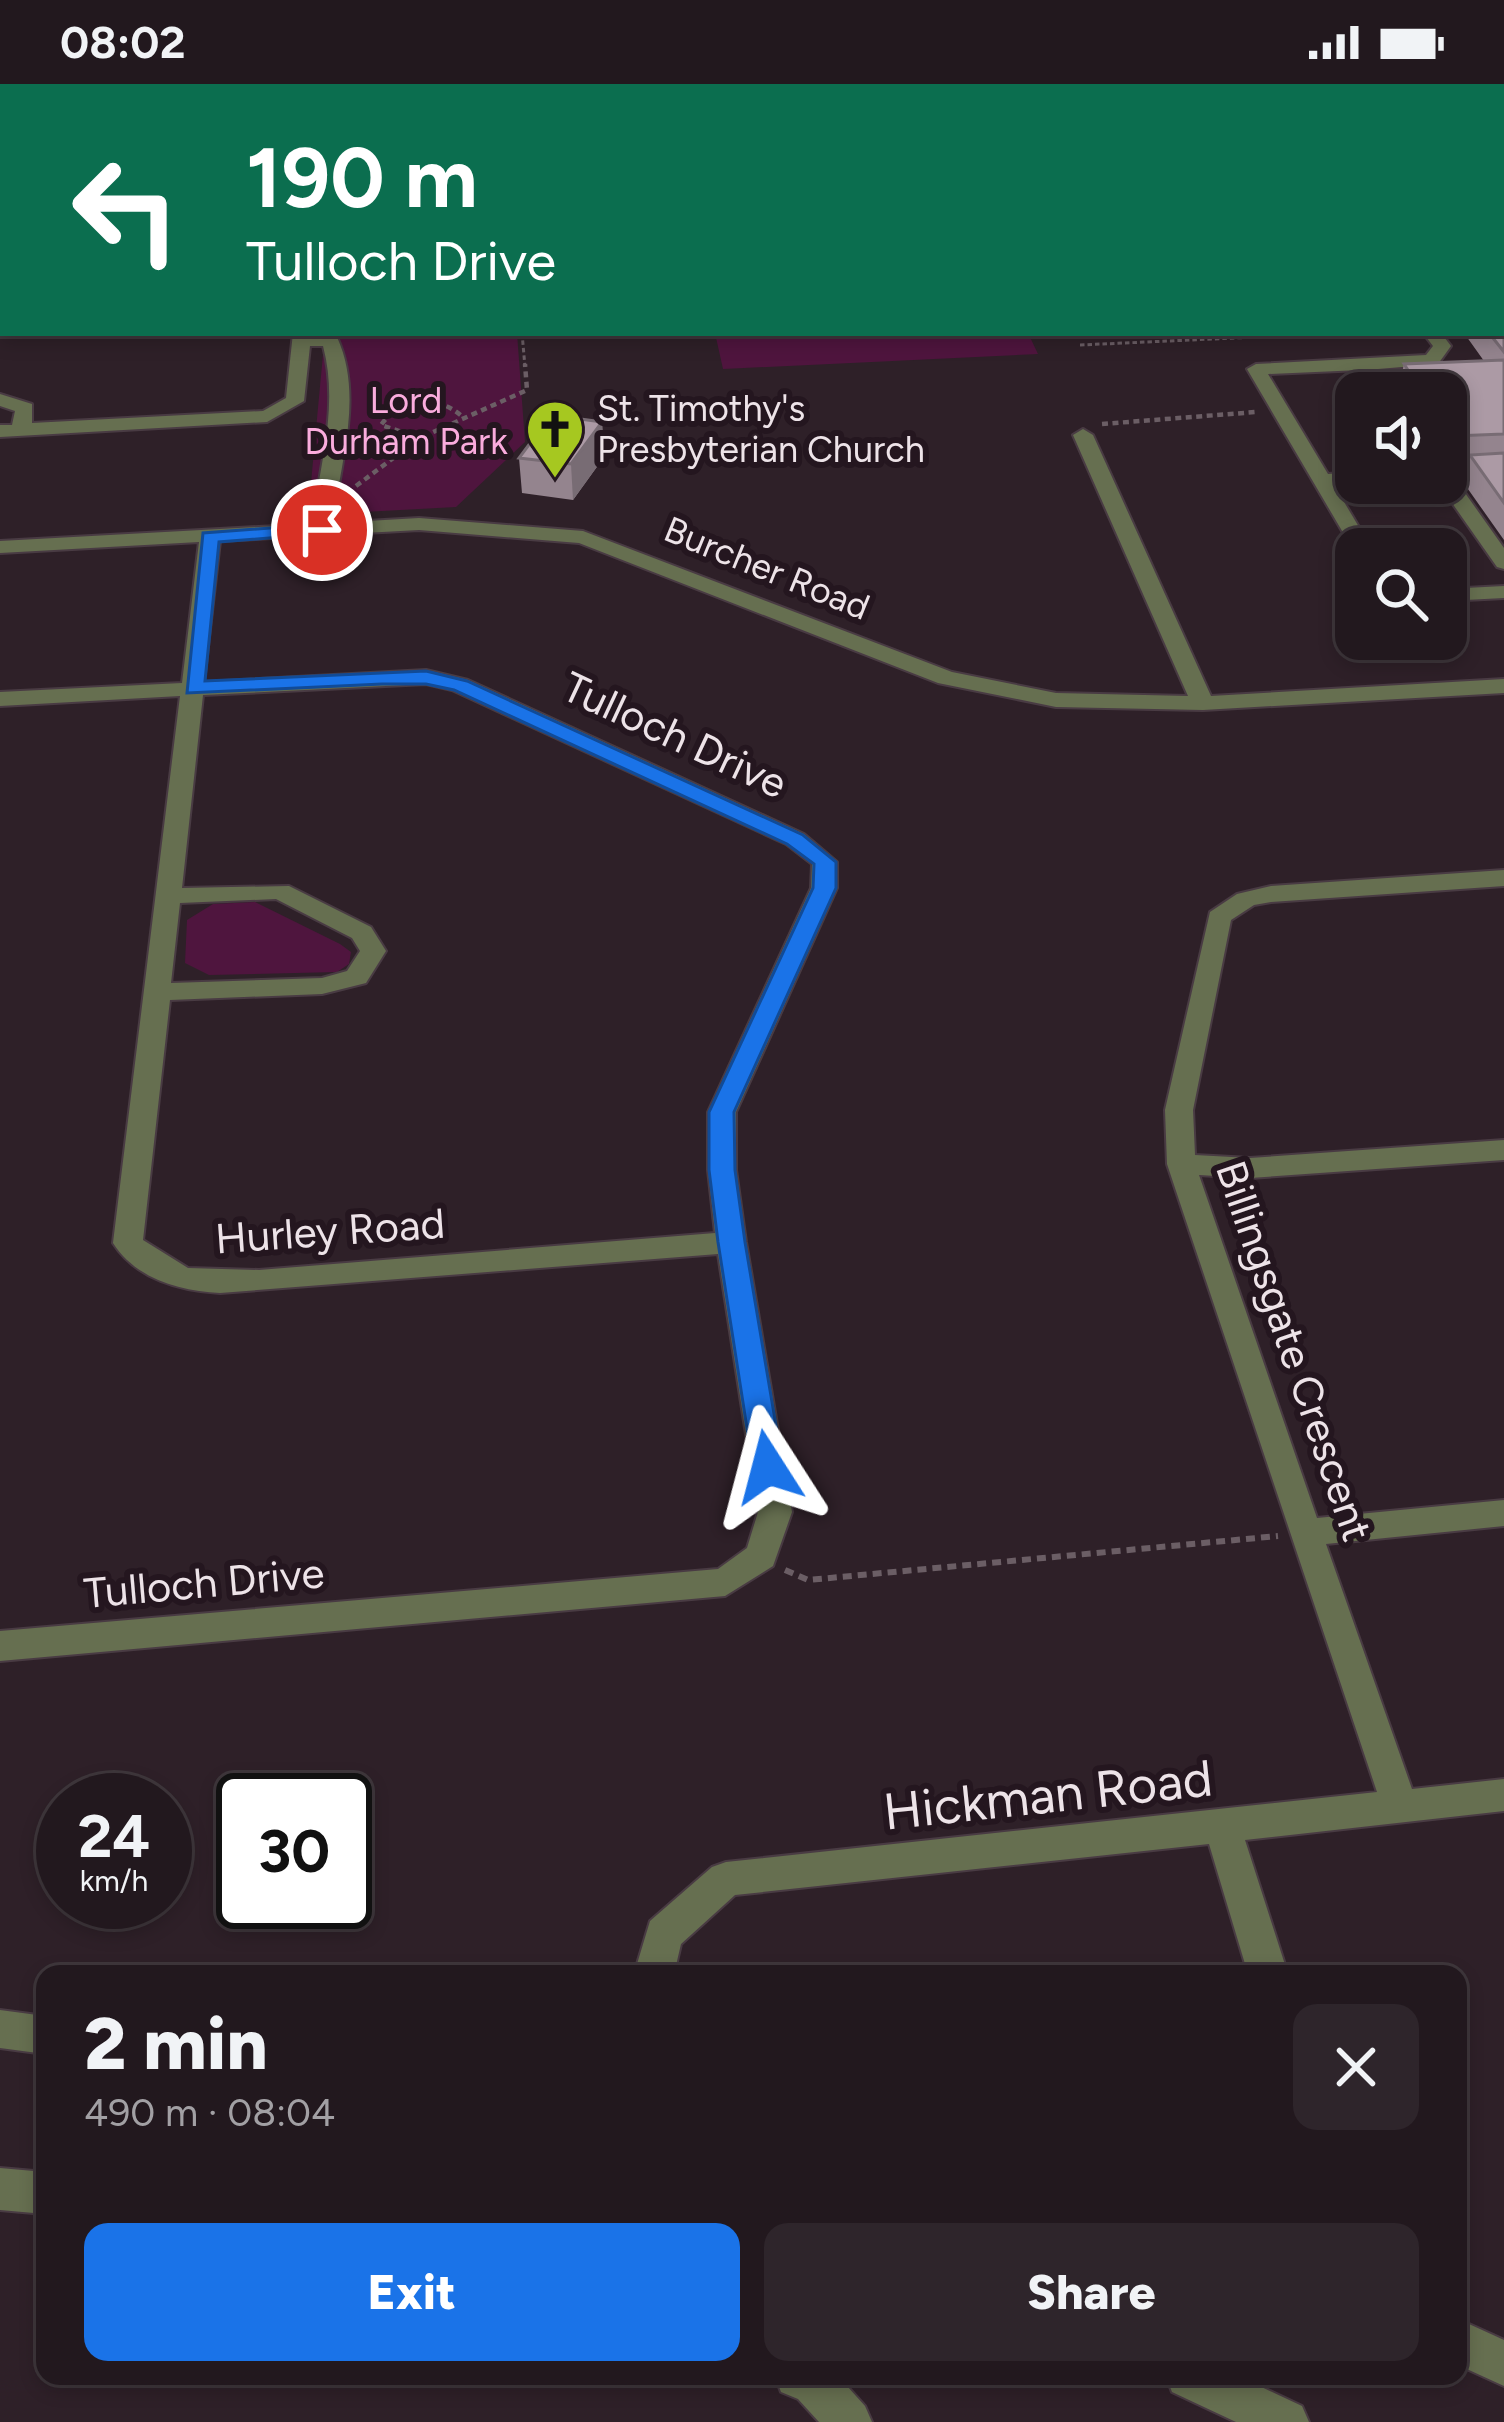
<!DOCTYPE html>
<meta charset="utf-8">
<style>
body{margin:0;font-family:Figtree,sans-serif;background:#2e252b;color:#f1f3f6;height:100vh;display:flex;flex-direction:column;font-size:45px;white-space:nowrap}
*{box-sizing:border-box;margin:0}
p{font-size:39px;color:#a2a0a4}
.icon{flex:none;width:66px;height:66px;fill:none;stroke:currentColor;stroke-width:2;stroke-linecap:round;stroke-linejoin:round}
.map{position:relative;flex:1;overflow:hidden}
.drawer{position:absolute;left:36px;top:1881px;width:1431px;height:420px;display:flex;flex-direction:column;background:#22181e;border-radius:24px;box-shadow:0 6px 18px #0003,0 0 0 3px #3f373c}
.drawer>*{flex:none}
.guide{position:absolute;left:0px;top:0px;width:1506px;height:252px;box-shadow:0 6px 18px #0003,0 0 0 3px #3f373c;background:#0b6e4f;color:#fff;overflow:hidden}
.buttons{position:absolute;left:1335px;top:288px;display:grid;gap:24px}
.buttons a{display:grid;place-items:center;width:132px;height:132px;border-radius:24px;background:#22181e;box-shadow:0 6px 18px #0003,0 0 0 3px #3f373c;font-size:60px}
.speed{position:absolute;left:36px;top:1689px;display:flex;gap:24px;font-size:60px;font-weight:700;text-align:center}
.speed>*{display:grid;place-content:center;width:156px;height:156px;border-radius:50%;background:#22181e;box-shadow:0 6px 18px #0003,0 0 0 3px #3f373c;line-height:1}
.speed small{font-size:30px;font-weight:400}
.speed .limit{border:6px solid #111;border-radius:18px;background:#fff;color:#111}
.pin{position:absolute;display:grid;place-items:center;width:102px;height:102px;color:#fff;margin:-51px;border:6px solid #fff;border-radius:50%;box-shadow:0 3px 12px #0007}
.me{position:absolute;width:132px;margin:-66px;rotate:351deg;stroke-linejoin:round;filter:drop-shadow(0 0 9px #0008)}
.turn{display:flex;align-items:center;gap:42px;height:252px;padding:0 48px;font-size:54px}
.turn .icon{width:156px;height:156px;stroke-width:2.5}
.turn b{display:block;font-size:84px;line-height:102px}
.round{display:grid;place-items:center;flex:none;width:126px;height:126px;border-radius:24px;background:#2e252b}
.headline{display:flex;align-items:center;justify-content:space-between;height:204px;padding:0 48px}
h1{font-size:72px;font-weight:800;line-height:90px}
.button{display:flex;gap:24px;margin-top:auto;padding:24px 48px}
.button a{flex:1;height:138px;border-radius:24px;background:#1a73e8;color:#fff;font-size:48px;font-weight:800;line-height:138px;text-align:center}
.button a+a{background:#2e252b;color:#f1f3f6}
.status{display:flex;justify-content:space-between;align-items:center;height:84px;padding:0 60px;background:#22181e;direction:ltr}
.status svg{height:33px;fill:currentColor}
.map>svg:first-child{display:block}
.green{fill:#4f153e}
.lines{fill:none;stroke-linecap:round;stroke-linejoin:round}
.minor-casing{stroke:#493b43;stroke-width:4}
.path-far2{stroke:#6b5e65;stroke-width:3;stroke-dasharray:4.5 3;stroke-linecap:butt}
.path-far1{stroke:#6b5e65;stroke-width:4.5;stroke-dasharray:6 4.5;stroke-linecap:butt}
.path{stroke:#6b5e65;stroke-width:6;stroke-dasharray:9 6;stroke-linecap:butt}
.minor{fill:#666f50;fill-rule:evenodd}
.wall{fill:#94848e}
.shaded-wall{fill:#786c74}
.building{fill:#ac9aa5;stroke:#786c74;stroke-width:3}
.route{fill:#1a73e8;stroke:#114b97;stroke-width:3}
.labels{text-anchor:middle;dominant-baseline:central;stroke-width:12;stroke-linejoin:round;paint-order:stroke}
.far-park-label{font-size:36px;fill:#faacdd;stroke:#24161f}
.far-poi-label{font-size:36px;fill:#ede3e8;stroke:#24161f;text-anchor:start}
.far-street-label{font-size:36px;fill:#ede3e8;stroke:#24161f}
.street-label{font-size:42px;fill:#ede3e8;stroke:#24161f}
.near-street-label{font-size:51px;fill:#ede3e8;stroke:#24161f}
</style>
<div class="status"><b>08:02</b><svg viewBox="0 0 49 12"><path d="M0 12V9h3v3zM5 12V6h3v6zM10 12V3h3v9zM15 12V0h3v12zM26 1h20v11H26zM47 4h2v5h-2z"/></svg></div>
<div class="map">
<svg width="1504" height="2338" viewBox="0 0 1504 2338">
<rect width="100%" height="100%" fill="#2e2028"/>
<path class="green" d="M325,249H517L525,358L456,423L308,431Z
M715,249H1028L1038,270L723,285Z
M255,818L340,860L351,868L349,880L337,888L209,891L185,879L187,836L213,820Z"/>
<g class="lines">
<defs>
<path id="minor" d="M276,0H380L382,3H274Z
M488,0H502V3H488Z
M561,0H577L579,3H563Z
M675,0H692L694,3H677Z
M800,0H815L817,3H802Z
M970,0H987L989,3H972Z
M1010,0H1024L1026,3H1012Z
M1068,0H1082L1083,3H1069Z
M1228,0H1257L1259,3H1230Z
M1503,33H1504V43H1503Z
M0,109H3V119H0Z
M293,249L337,253C364,312 340,378 333,439L419,434L583,447L952,588L1056,609L1188,612L1073,351L1083,345L1093,351L1211,612L1504,595V609L1203,626L1056,623L938,599L579,459L419,446L220,457L204,598L426,586L468,596L804,750L837,778V804L736,1028V1086L746,1158L792,1428L773,1482L725,1512L0,1577V1547L718,1485L747,1464L758,1428L718,1170L220,1209C180,1207 136,1195 113,1159L180,612L0,622V608L182,599L199,458L0,469V457L312,440C320,380 339,322 323,262H310L304,317L267,338L0,353V341H12L15,327L0,322V310L32,320V339L263,327L286,314ZM426,600L452,606L786,760L812,780L811,804L708,1028V1086L715,1149L259,1186L188,1184L143,1156L170,916L322,910L366,899L386,867L371,843L289,802L182,804L203,611ZM276,815L352,854L360,867L347,887L322,894L171,899L180,819Z
M1423,249H1441L1451,262L1438,280L1378,285L1395,309H1377L1361,286L1268,290L1328,390L1356,388L1360,399L1334,401L1372,465H1356L1355,469L1247,285L1256,280L1426,271L1433,262Z
M1446,390L1453,392L1504,464V485L1497,483L1438,399H1446Z
M1504,502V514L1446,517V505Z
M1504,786V802L1271,818L1254,821L1231,836L1193,1026L1195,1071L1250,1074L1504,1056V1076L1250,1094L1199,1091L1317,1434L1504,1416V1442L1326,1460L1412,1705L1504,1695V1727L1245,1756L1288,1890H1248L1209,1760L735,1811L681,1860L674,1890H634L650,1837L712,1783L726,1778L1377,1708L1167,1080L1165,1026L1210,828L1237,810L1271,802Z
M0,1926L45,1932V1970L0,1964Z
M0,2084L45,2088V2130L0,2126Z
M1458,2235L1504,2256V2302L1458,2281Z
M775,2292H838L865,2322L872,2338H819L798,2315L781,2308Z
M1166,2292H1238L1302,2322L1309,2338H1236L1172,2308Z"/>
</defs>
<use href="#minor" class="minor-casing"/>
<path class="path-far2" d="M522,249L525,283
M1080,261L1345,249"/>
<path class="path-far1" d="M1102,340L1256,328
M420,354L381,341C402,311 438,310 464,334
M356,402L420,354L527,306L525,280"/>
<path class="path" d="M785,1486L808,1496L1278,1452"/>
<use href="#minor" class="minor"/>
</g>
<path class="wall" d="M832,0H900L901,3H837Z
M1142,0H1223L1225,3H1143Z
M1503,159H1504V456L1463,398L1468,378L1446,377V309H1400L1398,306L1404,280L1484,277L1464,249H1503Z
M602,338L604,373L573,416L522,409L519,374Z"/>
<path class="shaded-wall" d="M602,338L604,373L573,416L571,380Z"/>
<path class="building" d="M880,0H900L901,3H884Z
M1158,0H1223L1225,3H1160Z
M1503,191L1504,192V268L1489,249H1503Z
M1504,276V350L1453,352L1446,343V309H1423L1404,280Z
M551,331L602,338L571,380L519,374Z
M1504,369V419L1470,371Z"/>
<path class="route" d="M322,440L332,446L329,449L219,458L205,597L426,587L467,597L803,751L836,778V804L734,1028L735,1086L745,1158L783,1383L778,1391H757L753,1383L718,1158L709,1086V1028L813,804L814,780L787,760L454,606L426,600H382L187,609L203,449Z"/>
<defs>
<symbol id="church-pin" viewBox="-11 -11 22 30"><path d="M0 17L-7.5 6A9.5 9.5 0 1 1 7.5 6Z" fill="#a6c820" stroke="#24161f"/><path d="M-1.2-6h2.4v3.5h3.3v2.4h-3.3V6h-2.4V-.1h-3.3v-2.4h3.3Z" fill="#111"/></symbol>
</defs>
<g fill-rule="evenodd">
<use href="#church-pin" x="522" y="312" width="66" height="90"/>
</g>
<g class="labels">
<g class="far-park-label">
<text x="406" y="316">Lord<tspan x="406" dy="41">Durham Park</tspan></text>
</g>
<g class="far-poi-label">
<text x="597" y="324">St. Timothy's<tspan x="597" dy="41">Presbyterian Church</tspan></text>
</g>
<g class="far-street-label">
<text transform="translate(767 484) rotate(22)">Burcher Road</text>
</g>
<g class="street-label">
<text transform="translate(675 651) rotate(25)">Tulloch Drive</text>
<text transform="translate(330 1147) rotate(-4)">Hurley Road</text>
<text transform="translate(1294 1267) rotate(71)">Billingsgate Crescent</text>
<text transform="translate(204 1499) rotate(-5)">Tulloch Drive</text>
</g>
<g class="near-street-label">
<text transform="translate(1048 1711) rotate(-6)">Hickman Road</text>
</g>
</g>
</svg>
<div class="buttons">
<a><svg class="icon" aria-label="sound" viewBox="0 0 24 24"><path d="M4 9h4l5-4v14l-5-4H4zM17 9q2 3 0 6"/></svg></a>
<a><svg class="icon" aria-label="search" viewBox="0 0 24 24"><circle cx="10" cy="10" r="6"/><path d="M15 15l6 6"/></svg></a>
</div>
<div class="speed"><div>24<small>km/h</small></div><div class="limit">30</div></div>
<div class="pin" style="left:322px;top:446px;background:#d93025"><svg class="icon" aria-label="arrive" viewBox="0 0 24 24"><path d="M6 21V4h12l-3 4 3 4H6"/></svg></div>
<svg class="me" style="left:768px;top:1383px" viewBox="-20 -20 40 40"><path d="M0-17L14 15 0 8-14 15z" fill="#1a73e8" stroke="#fff" stroke-width="4"/></svg>
<div class="guide">
<div class="turn"><svg class="icon" aria-label="left" viewBox="0 0 24 24"><path d="M17 20v-9H6M10 6l-5 5 5 5"/></svg><div><b>190 m</b>Tulloch Drive</div></div>
</div>
<section class="drawer">
<div class="headline"><div><h1>2 min</h1><p>490 m · 08:04</p></div><a class="round"><svg class="icon" aria-label="close" viewBox="0 0 24 24"><path d="M6 6l12 12M18 6L6 18"/></svg></a></div>
<div class="button"><a>Exit</a><a>Share</a></div>
</section>
</div>
